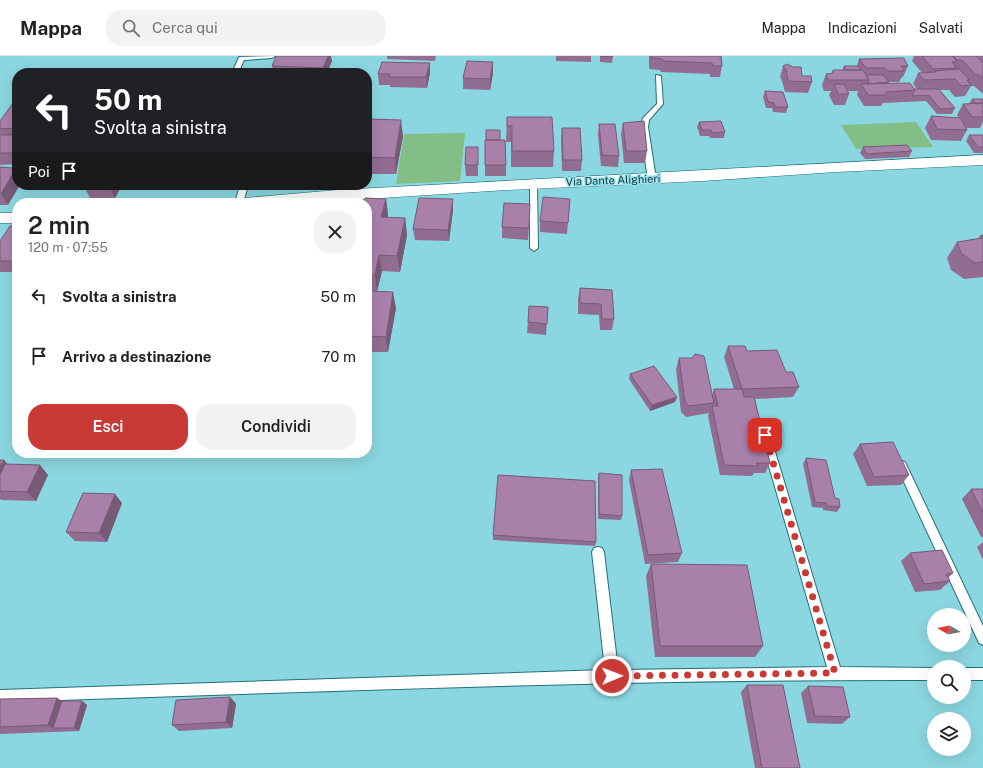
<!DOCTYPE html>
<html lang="it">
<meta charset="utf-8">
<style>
body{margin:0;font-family:"Public Sans",sans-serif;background:#f2f2f2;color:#222;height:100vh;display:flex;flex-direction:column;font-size:15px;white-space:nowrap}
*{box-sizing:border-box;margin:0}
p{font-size:13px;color:#767676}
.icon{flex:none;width:22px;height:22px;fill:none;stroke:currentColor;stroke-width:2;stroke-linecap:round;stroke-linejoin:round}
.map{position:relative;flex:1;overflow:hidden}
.panel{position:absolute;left:12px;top:142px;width:360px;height:260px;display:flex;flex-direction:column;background:#fff;border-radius:16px;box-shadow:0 4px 16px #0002}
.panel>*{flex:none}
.banner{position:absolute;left:12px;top:12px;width:360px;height:122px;border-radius:16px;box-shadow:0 4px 16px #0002;background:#202124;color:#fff;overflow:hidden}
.needle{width:26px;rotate:279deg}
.tools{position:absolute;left:927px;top:552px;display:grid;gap:8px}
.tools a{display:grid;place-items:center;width:44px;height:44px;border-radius:50%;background:#fff;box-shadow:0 4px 16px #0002;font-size:20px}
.pin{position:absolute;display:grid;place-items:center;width:34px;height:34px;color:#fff;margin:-17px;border-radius:8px;box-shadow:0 2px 6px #0006}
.me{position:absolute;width:44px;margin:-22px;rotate:89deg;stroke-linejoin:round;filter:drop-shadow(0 0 3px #0008)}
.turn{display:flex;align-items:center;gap:14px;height:84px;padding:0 16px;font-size:18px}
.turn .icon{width:52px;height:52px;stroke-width:2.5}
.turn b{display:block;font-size:28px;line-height:34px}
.then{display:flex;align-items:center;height:38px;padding:0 16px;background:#0003;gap:8px;font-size:15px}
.round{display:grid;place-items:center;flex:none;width:42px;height:42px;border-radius:16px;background:#f2f2f2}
.overview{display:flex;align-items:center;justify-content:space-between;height:68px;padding:0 16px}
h1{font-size:24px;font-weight:600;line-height:30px}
.action{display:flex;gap:8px;margin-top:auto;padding:8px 16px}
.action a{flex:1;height:46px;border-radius:16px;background:#c93a36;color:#fff;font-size:16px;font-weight:600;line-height:46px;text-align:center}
.action a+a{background:#f2f2f2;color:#222}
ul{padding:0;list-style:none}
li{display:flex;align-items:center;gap:12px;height:60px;padding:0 16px}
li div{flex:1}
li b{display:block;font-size:15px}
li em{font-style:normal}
header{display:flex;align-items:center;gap:24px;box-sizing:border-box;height:56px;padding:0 20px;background:#fff;border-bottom:1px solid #e0e0e0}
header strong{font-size:19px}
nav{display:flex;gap:22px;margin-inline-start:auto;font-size:14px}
.search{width:280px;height:36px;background:#f2f2f2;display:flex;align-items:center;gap:10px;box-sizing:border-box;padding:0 14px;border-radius:16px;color:#767676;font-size:15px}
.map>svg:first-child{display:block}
.green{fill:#82be86}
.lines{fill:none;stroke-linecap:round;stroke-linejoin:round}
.lane-casing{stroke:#20707a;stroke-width:2}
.street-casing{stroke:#20707a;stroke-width:1}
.lane{fill:#fff;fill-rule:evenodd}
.street{fill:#fff;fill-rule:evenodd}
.wall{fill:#916e91}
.shaded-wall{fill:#765a76}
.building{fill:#a980a9;stroke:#765a76}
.route{stroke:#c93a36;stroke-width:7;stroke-dasharray:0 12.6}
.labels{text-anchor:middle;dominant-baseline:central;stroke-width:3;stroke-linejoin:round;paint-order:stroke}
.far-street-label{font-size:11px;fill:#17373b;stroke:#98e4ee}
</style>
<header>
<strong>Mappa</strong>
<div class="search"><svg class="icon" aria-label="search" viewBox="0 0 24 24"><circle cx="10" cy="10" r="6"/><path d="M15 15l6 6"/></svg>Cerca qui</div>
<nav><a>Mappa</a><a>Indicazioni</a><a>Salvati</a></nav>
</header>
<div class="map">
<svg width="983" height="712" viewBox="0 0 983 712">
<rect width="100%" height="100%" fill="#8bd7e1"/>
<path class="green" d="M916,66L933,91L856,93L841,69Z
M465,77L460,125L396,128L404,78Z"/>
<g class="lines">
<defs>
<path id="lane" d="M275,0L272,2L244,4L238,17H232L239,1Z
M656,19L661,20L663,48L649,64L648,71L656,123L652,125L648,123L640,71L643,62L657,48Z
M530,126H536L537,128L538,192L534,195L530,192Z
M240,129H248L243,147H235Z
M765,375L769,376L770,379L840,611L934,612V624C622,623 311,636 0,646V634L605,614L592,496L594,492L598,491L602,492L604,496L618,614L827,611L760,379L761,376Z
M901,405L905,406L983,570V589L979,587L896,409L897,406Z
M964,612H983V624H964Z"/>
<path id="street" d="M983,99V109L836,116L703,125L506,134L304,147H236L238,143L244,142L337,134Z
M0,157H17V167H0Z"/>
</defs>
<use href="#lane" class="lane-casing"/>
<use href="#street" class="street-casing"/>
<use href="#lane" class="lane"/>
<use href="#street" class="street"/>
</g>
<path class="wall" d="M387,0H436L435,5L387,3Z
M556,0H591V6L556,5Z
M600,0H613L612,7L600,6Z
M649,0H721L722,10L720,21H710V18L661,16L660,14L649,13Z
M914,0H983V38L974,30H971L965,40L955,41L949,34H940L955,52L952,58H937L926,45L883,47L881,50H864L857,39L858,35H848L849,38L845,49H834L829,39L831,35H824L822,29L826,18L832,17L833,14H842L844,10H857L859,3L908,10L903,21H902L899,26H889L888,27L914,33H917L913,28L918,17H922L912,5Z
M332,5L327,17H274L272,10Z
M783,10L802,20L812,26L808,37L785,36L782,25L780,21Z
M430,17L427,32L390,31V29H379L378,18Z
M493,17L490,34L463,33V22Z
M765,35L788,51L786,57L773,56L772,52H766L763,41Z
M972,43H983V66L980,72H966L967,74L961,85L931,84L925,72L931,60L959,62L957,59L963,48H969Z
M17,46V108L0,109V65Z
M507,61L554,95L553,111H511V86H506Z
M699,66L725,76L724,82H710L709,80H700L697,71Z
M623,67L647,95L645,107H624L621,78Z
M367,68L403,80L396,118H367Z
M599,68L619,100L618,111L601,110L598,79Z
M562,72L582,104L581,115H562L561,83Z
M969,79H983V97H974L966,85Z
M485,84H500L506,109V120H485Z
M478,91V120H466L465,109Z
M863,91L912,95L909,101L865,103L860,97Z
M0,111L8,149H0Z
M122,129L115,142H90L84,130Z
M386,143L388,159V162H405L407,179L400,216L382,215L377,235H367V147Z
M570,143L567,178L540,176V165Z
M530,148L528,184L502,182V171Z
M453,154L449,185L415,184L413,173Z
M17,170V216H0V185Z
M983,179V221L964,223L951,214L947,202L957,186L978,183L980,180Z
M580,232L612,234L614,263L612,274H600L599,259L578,258V243Z
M367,235L396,252L388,296H367Z
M529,250L548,251L546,279L527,277Z
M728,290L747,295L786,316L799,331L793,341L755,343L770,407L765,417H754L752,420L720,419L708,360L709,357L686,361L681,356L676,313L679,302L712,339L714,333H734L724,301Z
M630,318L675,346L650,355L629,323Z
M860,388L909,419L901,429L867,430L853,398Z
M806,402L835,442L840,451L837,456L823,454V452L812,451L803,408Z
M0,404H4L7,408L48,419L36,445L2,444L0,443Z
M631,414L682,497L678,506L645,508L629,424Z
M599,417L622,460L621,464L598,463V422Z
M971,433H983V481H981L962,443Z
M122,447L107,486L75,485L66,476Z
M493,479L596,486L595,490L493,484Z
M983,486V504L977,491Z
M910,497L953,517L948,522L950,525L940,534L915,536L901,505Z
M651,508L763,590L755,601H655L646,520Z
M747,629L800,712H755L741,636Z
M808,630L850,661L842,668L807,667L801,637Z
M230,641L236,648L232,672L179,675L172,669Z
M57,642L62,645H82L87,649L79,675L0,678V643Z"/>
<path class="shaded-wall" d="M328,0H331L332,5L327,17H324L323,12Z
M493,6V17L490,34V23Z
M430,7V17L427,32L426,21Z
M148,13L149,17H146Z
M401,64L403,80L396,118L395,102Z
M13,112L17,119V129H20L8,149L1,138Z
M111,129H122L115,142L110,131Z
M386,143L388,159L384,178L381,161Z
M453,143V154L449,185L448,174Z
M405,162L407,179L400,216L397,200Z
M379,199L382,215L377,235L375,219Z
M393,236L396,252L388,296L386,281Z
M677,341L675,346L650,355L652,349Z
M4,404L13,414L0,435V411Z
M40,409L48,419L36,445L27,436Z
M115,438L122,447L107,486L99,477Z
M230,641L236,648L232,672L226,666Z
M57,642L67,649L53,672L48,669Z
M82,645L87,649L79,675L74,672Z"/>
<path class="building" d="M276,0H328L323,12L272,10Z
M600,0H613L612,1Z
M651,0H721L722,10H713L712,7L663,5L662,3L651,2Z
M922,0H952L957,5L952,6L957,12L933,13Z
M953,0H976L983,7V22L980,19H976L962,4H957Z
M904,2L908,10H901L904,15H888L884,12H866L859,3Z
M467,5L493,6L490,23L463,22Z
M382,6L430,7L426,21H389L390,18H378Z
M787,8L793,11H801L802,20H811L812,26L788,25L786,14L783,10Z
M844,10H858L861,14H846Z
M120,13H148L146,17H118Z
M959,13L970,24H967L971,29L961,30L955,23L924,24L918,17L936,16L935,15Z
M833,14H863L869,24H828L826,18L833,17Z
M866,19H883L889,26L868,28L869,24Z
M910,27L915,34L886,36V39H868L861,28Z
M834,28H844L849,38H838Z
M914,33H938L955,52L940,53L929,39L912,40L915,34Z
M765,35L783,36L788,51H775L774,47L768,46Z
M972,43H983V47L976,48Z
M17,46V72L0,73V65L13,47Z
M983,47V55H982L983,57V61H972L963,48Z
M931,60L961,62L967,74L937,73Z
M507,61H552L554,95H512V70H507Z
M368,63L401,64L395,102L367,101V68Z
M644,65L647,95H626L623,67Z
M721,65L725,76L712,77L711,74H702L699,66Z
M599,68H615L619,100L602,99Z
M562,72H580L582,104H563Z
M486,74H500V84H486Z
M0,79H17V97H0Z
M969,79H983V91H978Z
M485,84H505L506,109H485Z
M907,89L912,95L867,98L863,91Z
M466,91H478V109H465Z
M0,111L13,112L14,116L1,138H0Z
M85,129H111L110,131L84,130Z
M543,141L570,143L568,167L540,165Z
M365,142L386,143L381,161L405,162L397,200L379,199L375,219H367V147H364Z
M419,142L453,143L448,174L413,173Z
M504,147L530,148L529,172L502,171Z
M10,170H17V205H0V185Z
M983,179V206L975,207L961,197L957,186L982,182L980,180Z
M580,232L612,234L614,263H602L601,248L580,247Z
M367,235L393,236L386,281L367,280Z
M529,250L548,251L547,268L528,266Z
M728,290H745L747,295L777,294L786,316H793L799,331L742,333Z
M695,298L704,300L714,347L689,350L685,346L679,302H692Z
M654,310L677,341L652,349L630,318Z
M714,333H742L744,341H754L770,407H756L758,410L724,409L712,350H718Z
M893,386L909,419L874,421L860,388Z
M806,402L826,404L835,442L839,443L840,451L827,450L826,447L815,446Z
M0,404H4L0,411Z
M5,408L40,409L27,436L0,435V419Z
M662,413L682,497L648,499L631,414Z
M599,417L622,419V460L599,458Z
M498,419L595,425L596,486L493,479Z
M971,433H983V457Z
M83,437L115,438L99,477L66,476Z
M942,494L953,517L946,518L950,525L924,528L910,497Z
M651,508L747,509L763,590H660Z
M747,629H783L800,712H762Z
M808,630L843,631L850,661L815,660Z
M230,641L226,666L172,669L176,644Z
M57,642L48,669L0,671V643Z
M62,645H82L74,672H53Z"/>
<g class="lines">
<path class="route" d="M612,620L835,617L765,379"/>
</g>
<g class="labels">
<g class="far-street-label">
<text transform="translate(613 124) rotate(-2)">Via Dante Alighieri</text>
</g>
</g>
</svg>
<div class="tools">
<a><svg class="needle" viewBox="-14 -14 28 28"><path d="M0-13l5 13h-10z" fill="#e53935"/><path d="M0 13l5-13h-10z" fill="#767676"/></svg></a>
<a><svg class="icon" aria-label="search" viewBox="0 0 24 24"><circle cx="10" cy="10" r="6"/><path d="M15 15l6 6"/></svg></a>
<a><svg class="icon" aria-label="layers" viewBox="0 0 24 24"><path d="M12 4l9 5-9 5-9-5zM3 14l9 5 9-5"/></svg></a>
</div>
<div class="pin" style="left:765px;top:379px;background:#d93025"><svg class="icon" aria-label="arrive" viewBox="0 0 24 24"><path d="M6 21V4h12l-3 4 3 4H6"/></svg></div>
<svg class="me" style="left:612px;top:620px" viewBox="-20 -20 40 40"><circle r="17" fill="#c93a36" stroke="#fff" stroke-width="3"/><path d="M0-11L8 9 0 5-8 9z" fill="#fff"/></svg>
<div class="banner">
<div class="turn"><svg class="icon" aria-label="left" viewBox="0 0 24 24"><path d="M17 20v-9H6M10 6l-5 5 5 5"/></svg><div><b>50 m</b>Svolta a sinistra</div></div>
<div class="then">Poi<svg class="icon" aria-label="arrive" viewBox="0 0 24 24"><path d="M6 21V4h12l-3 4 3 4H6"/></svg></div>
</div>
<section class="panel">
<div class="overview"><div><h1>2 min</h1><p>120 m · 07:55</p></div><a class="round"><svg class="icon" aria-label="close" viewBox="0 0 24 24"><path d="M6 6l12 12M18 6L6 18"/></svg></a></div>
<ul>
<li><svg class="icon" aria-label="left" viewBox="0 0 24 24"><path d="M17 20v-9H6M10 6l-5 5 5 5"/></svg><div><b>Svolta a sinistra</b></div><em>50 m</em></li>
<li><svg class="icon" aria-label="arrive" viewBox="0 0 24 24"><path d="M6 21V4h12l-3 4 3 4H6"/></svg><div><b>Arrivo a destinazione</b></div><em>70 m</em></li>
</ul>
<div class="action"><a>Esci</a><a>Condividi</a></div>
</section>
</div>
